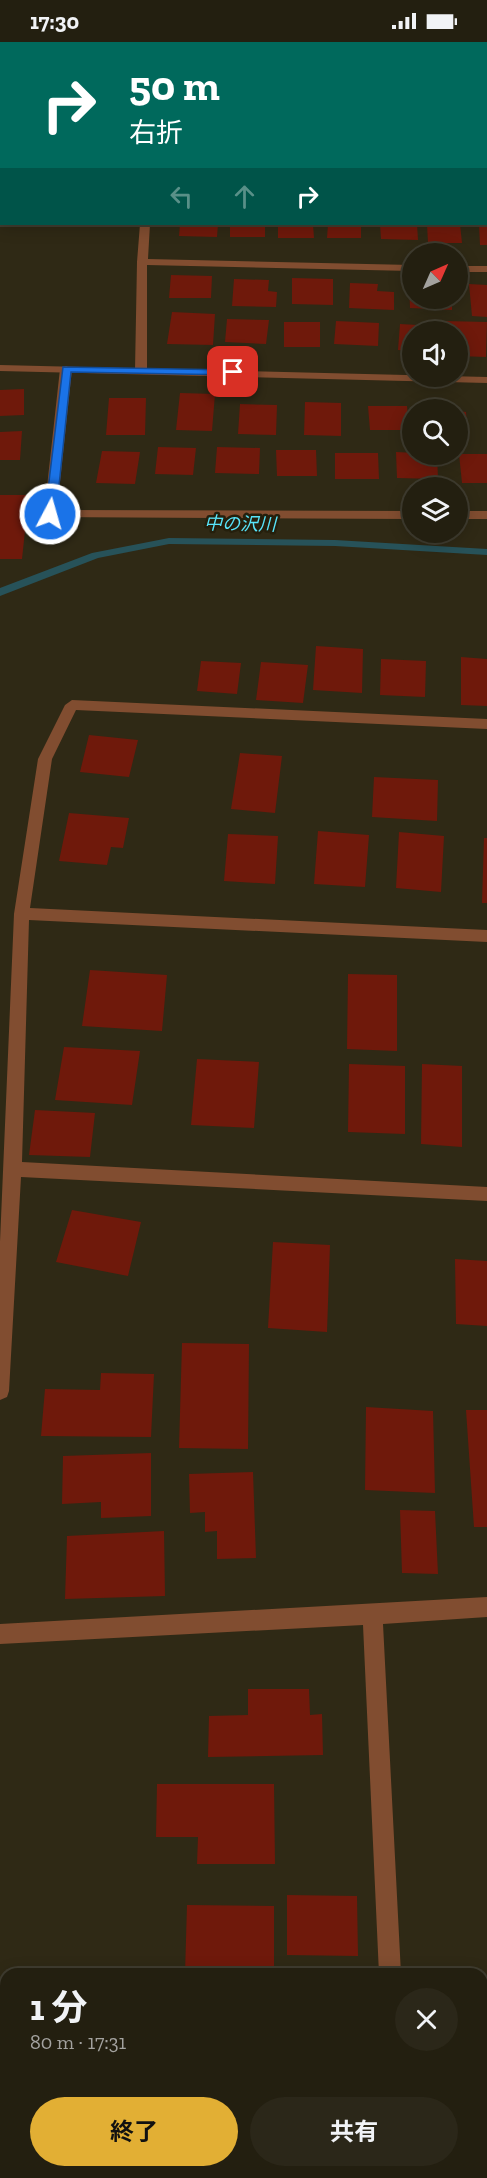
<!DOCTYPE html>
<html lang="ja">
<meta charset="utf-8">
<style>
body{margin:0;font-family:"Zilla Slab","Noto Sans JP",serif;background:#2b2719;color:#f1f3f6;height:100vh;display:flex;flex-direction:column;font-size:22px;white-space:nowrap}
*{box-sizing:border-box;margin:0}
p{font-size:20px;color:#a3a29f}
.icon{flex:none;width:33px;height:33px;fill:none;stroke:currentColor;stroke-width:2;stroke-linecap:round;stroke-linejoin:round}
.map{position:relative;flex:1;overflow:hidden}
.sheet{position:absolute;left:0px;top:1926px;width:488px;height:210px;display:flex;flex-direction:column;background:#231f10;border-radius:18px 18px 0 0;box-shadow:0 3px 15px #0003,0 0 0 2px #403d30}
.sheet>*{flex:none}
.hud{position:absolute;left:0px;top:0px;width:488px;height:183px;box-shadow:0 3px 15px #0003,0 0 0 2px #403d30;background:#00695c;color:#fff;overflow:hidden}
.needle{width:39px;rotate:45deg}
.fabs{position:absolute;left:402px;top:201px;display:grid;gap:12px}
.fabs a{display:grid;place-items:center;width:66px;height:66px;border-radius:50%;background:#231f10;box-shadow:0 3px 15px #0003,0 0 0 2px #403d30;font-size:30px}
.pin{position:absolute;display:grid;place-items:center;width:51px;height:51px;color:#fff;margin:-26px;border-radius:12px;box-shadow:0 3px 9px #0006}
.me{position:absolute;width:66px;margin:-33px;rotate:6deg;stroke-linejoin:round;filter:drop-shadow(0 0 4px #0008)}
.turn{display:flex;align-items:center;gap:21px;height:126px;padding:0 30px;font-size:27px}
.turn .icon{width:78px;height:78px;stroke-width:2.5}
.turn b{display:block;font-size:42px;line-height:51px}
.lanes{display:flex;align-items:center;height:57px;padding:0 30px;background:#0003;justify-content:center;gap:30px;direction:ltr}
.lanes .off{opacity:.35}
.round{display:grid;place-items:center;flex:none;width:63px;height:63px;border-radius:32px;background:#2b2719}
.overview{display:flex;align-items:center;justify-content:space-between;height:102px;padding:0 30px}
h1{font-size:36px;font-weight:700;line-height:45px}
.action{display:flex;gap:12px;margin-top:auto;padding:12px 30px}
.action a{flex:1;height:69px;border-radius:36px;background:#e2af34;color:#111;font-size:24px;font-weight:700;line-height:69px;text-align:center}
.action a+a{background:#2b2719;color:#f1f3f6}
.status{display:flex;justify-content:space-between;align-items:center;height:42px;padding:0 30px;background:#231f10;direction:ltr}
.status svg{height:16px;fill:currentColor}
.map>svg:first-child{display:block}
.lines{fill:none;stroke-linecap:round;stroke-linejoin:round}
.stream{fill:#275259;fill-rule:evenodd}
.building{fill:#6f190b}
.minor{fill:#814d30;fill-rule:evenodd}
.tertiary{fill:#814d30;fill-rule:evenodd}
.route{fill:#1a73e8;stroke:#114b97;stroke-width:1.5}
.labels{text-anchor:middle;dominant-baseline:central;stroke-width:5;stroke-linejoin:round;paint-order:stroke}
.far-water-label{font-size:18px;font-style:italic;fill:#58e4fa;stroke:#251f0c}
</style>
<div class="status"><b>17:30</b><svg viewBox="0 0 49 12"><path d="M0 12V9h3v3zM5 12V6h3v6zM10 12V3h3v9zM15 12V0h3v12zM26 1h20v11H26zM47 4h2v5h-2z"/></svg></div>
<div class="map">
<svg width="487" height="2136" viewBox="0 0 487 2136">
<rect width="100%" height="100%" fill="#2f2915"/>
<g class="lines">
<path class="stream" d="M169,496L335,498L487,507V513L335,504L169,502L98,516L0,554V546L92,511Z"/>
</g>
<path class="building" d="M180,182H218L217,195L179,194Z
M230,182H265V195H230Z
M278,182H313L314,196H278Z
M328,182H361V196H327Z
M380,182H417L418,198L381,197Z
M427,182H460L462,201H428Z
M479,182H487V203H480Z
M171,233L212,234L211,256H169Z
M292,236L333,237V263L292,262Z
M234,237L269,238L268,249L277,250L276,265L232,264Z
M409,238L412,239V256H452V268L410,266Z
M350,241L378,242L377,249L394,250V268L349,266Z
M469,242L487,243V275L472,274Z
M172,270L215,272L213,303L167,302Z
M227,277L269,278L266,302L225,300Z
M336,279L379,281L378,304L334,302Z
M444,279L487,280L486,315L458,314V290H445Z
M284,280H320V305H284Z
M400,282L435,284V290H412V309L398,308Z
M24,347V373L0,374V348Z
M180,351L215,352L212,389L176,388Z
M109,356H146L145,393H106Z
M305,360L341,361V394L304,393Z
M240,362L277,363L276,393L238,392Z
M368,364H407L409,388H370Z
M458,369L466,370L468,397H458Z
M22,389L20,418H0V390Z
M158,405L196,406L193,433L155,432Z
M217,405L260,406L259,432L215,431Z
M276,408H316L317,434H277Z
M102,409L140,410L135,442L96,441Z
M396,410L437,412L438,437L397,436Z
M335,411H378L379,437H335Z
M459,412H487V441H462Z
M0,453H38L34,489H25L22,517H0Z
M316,604L363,607L362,651L313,648Z
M461,615L487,617V664L461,663Z
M381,617L426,619L425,655L380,653Z
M201,619L241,621L237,652L197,649Z
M261,620L308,623L303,661L256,658Z
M89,693L138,698L129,735L80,730Z
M240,711L282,714L275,771L231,767Z
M374,735L438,738L437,779L372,775Z
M69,771L129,776L123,806L111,805L107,823L59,819Z
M318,789L369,793L365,845L314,842Z
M399,790L444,794L441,850L396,846Z
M228,792L278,794L275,842L224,839Z
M484,796H487V861H482Z
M90,928L167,933L162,989L82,984Z
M348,932L397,933V1009L347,1007Z
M64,1005L140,1009L132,1063L55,1058Z
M197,1017L259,1020L254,1086L191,1083Z
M349,1022L405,1024V1092L348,1090Z
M422,1022L462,1024V1105L421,1102Z
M35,1068L95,1071L90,1115L29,1113Z
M72,1168L141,1180L128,1234L56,1220Z
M273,1200L330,1203L327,1290L268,1286Z
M455,1217L487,1219V1284L456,1282Z
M182,1301L249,1302L248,1407L179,1406Z
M101,1331L154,1332L151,1395L41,1394L45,1347L100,1348Z
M366,1365L433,1369L435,1451L365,1448Z
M466,1368H487V1485H474Z
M151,1411V1474L101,1476V1460L62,1462L63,1414Z
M253,1430L256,1516L217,1517V1489L205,1490V1470L190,1471L189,1432Z
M400,1468L435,1469L438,1532L402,1531Z
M164,1489L165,1554L65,1557L67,1494Z
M248,1647H309L310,1673L322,1672L323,1713L208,1715L209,1674L248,1673Z
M157,1742H274L275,1822H197L198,1795H156Z
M287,1853L357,1854L358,1914L287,1913Z
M187,1863L274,1864V1932H185Z
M191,2130H303V2136H191Z"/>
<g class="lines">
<path class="minor" d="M152,0H162V2H152Z
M486,37H487V43H486Z
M486,123H487V129H486Z
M140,182H150L148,217L412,223V229L147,223V328L141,331L135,328L137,220Z
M458,224H487V230H458Z
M66,324L72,327L57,468L412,469V477L46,475L44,472L60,327Z
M458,469H487V477H458Z
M72,658L487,677V687L76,668L52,717L30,866L487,888V900L29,878L22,1120L487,1145V1159L21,1135L9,1349L7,1355L0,1358V1200L14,872L38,717L65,663Z
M487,1555V1575L383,1582L401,1932H379L363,1583L0,1602V1582Z
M387,2130H411V2136H387Z"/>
<path class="tertiary" d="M0,323L487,335V341L0,329Z"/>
</g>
<path class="route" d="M63,325L233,328L238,330L233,333L71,330L56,472L50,476L45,472Z"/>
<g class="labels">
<g class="far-water-label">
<text transform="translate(240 482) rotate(1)">中の沢川</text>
</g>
</g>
</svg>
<div class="fabs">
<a><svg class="needle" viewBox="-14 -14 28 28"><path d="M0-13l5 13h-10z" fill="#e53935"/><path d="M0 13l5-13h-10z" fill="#a3a29f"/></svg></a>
<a><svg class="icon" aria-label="sound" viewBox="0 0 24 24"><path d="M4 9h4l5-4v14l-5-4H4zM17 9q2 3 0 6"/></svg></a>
<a><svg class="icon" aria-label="search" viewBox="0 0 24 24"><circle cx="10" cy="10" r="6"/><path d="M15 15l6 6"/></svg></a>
<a><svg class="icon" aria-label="layers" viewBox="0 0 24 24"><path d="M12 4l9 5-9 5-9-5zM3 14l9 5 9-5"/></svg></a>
</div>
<div class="pin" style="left:233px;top:330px;background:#d93025"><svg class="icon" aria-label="arrive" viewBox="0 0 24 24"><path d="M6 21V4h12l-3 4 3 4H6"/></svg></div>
<svg class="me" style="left:50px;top:472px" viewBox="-20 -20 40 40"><circle r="17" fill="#1a73e8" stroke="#fff" stroke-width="3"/><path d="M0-11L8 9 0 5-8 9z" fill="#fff"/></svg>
<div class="hud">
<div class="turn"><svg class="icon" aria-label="right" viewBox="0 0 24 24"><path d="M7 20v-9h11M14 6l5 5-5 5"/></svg><div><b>50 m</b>右折</div></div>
<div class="lanes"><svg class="icon off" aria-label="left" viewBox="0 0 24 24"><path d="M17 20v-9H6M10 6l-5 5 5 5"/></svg><svg class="icon off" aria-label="ahead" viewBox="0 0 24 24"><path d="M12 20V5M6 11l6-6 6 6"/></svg><svg class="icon" aria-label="right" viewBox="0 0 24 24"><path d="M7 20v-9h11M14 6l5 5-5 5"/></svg></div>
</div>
<section class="sheet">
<div class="overview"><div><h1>1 分</h1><p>80 m · 17:31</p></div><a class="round"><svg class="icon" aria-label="close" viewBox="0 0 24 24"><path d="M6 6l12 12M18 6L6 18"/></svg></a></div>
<div class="action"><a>終了</a><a>共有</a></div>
</section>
</div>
